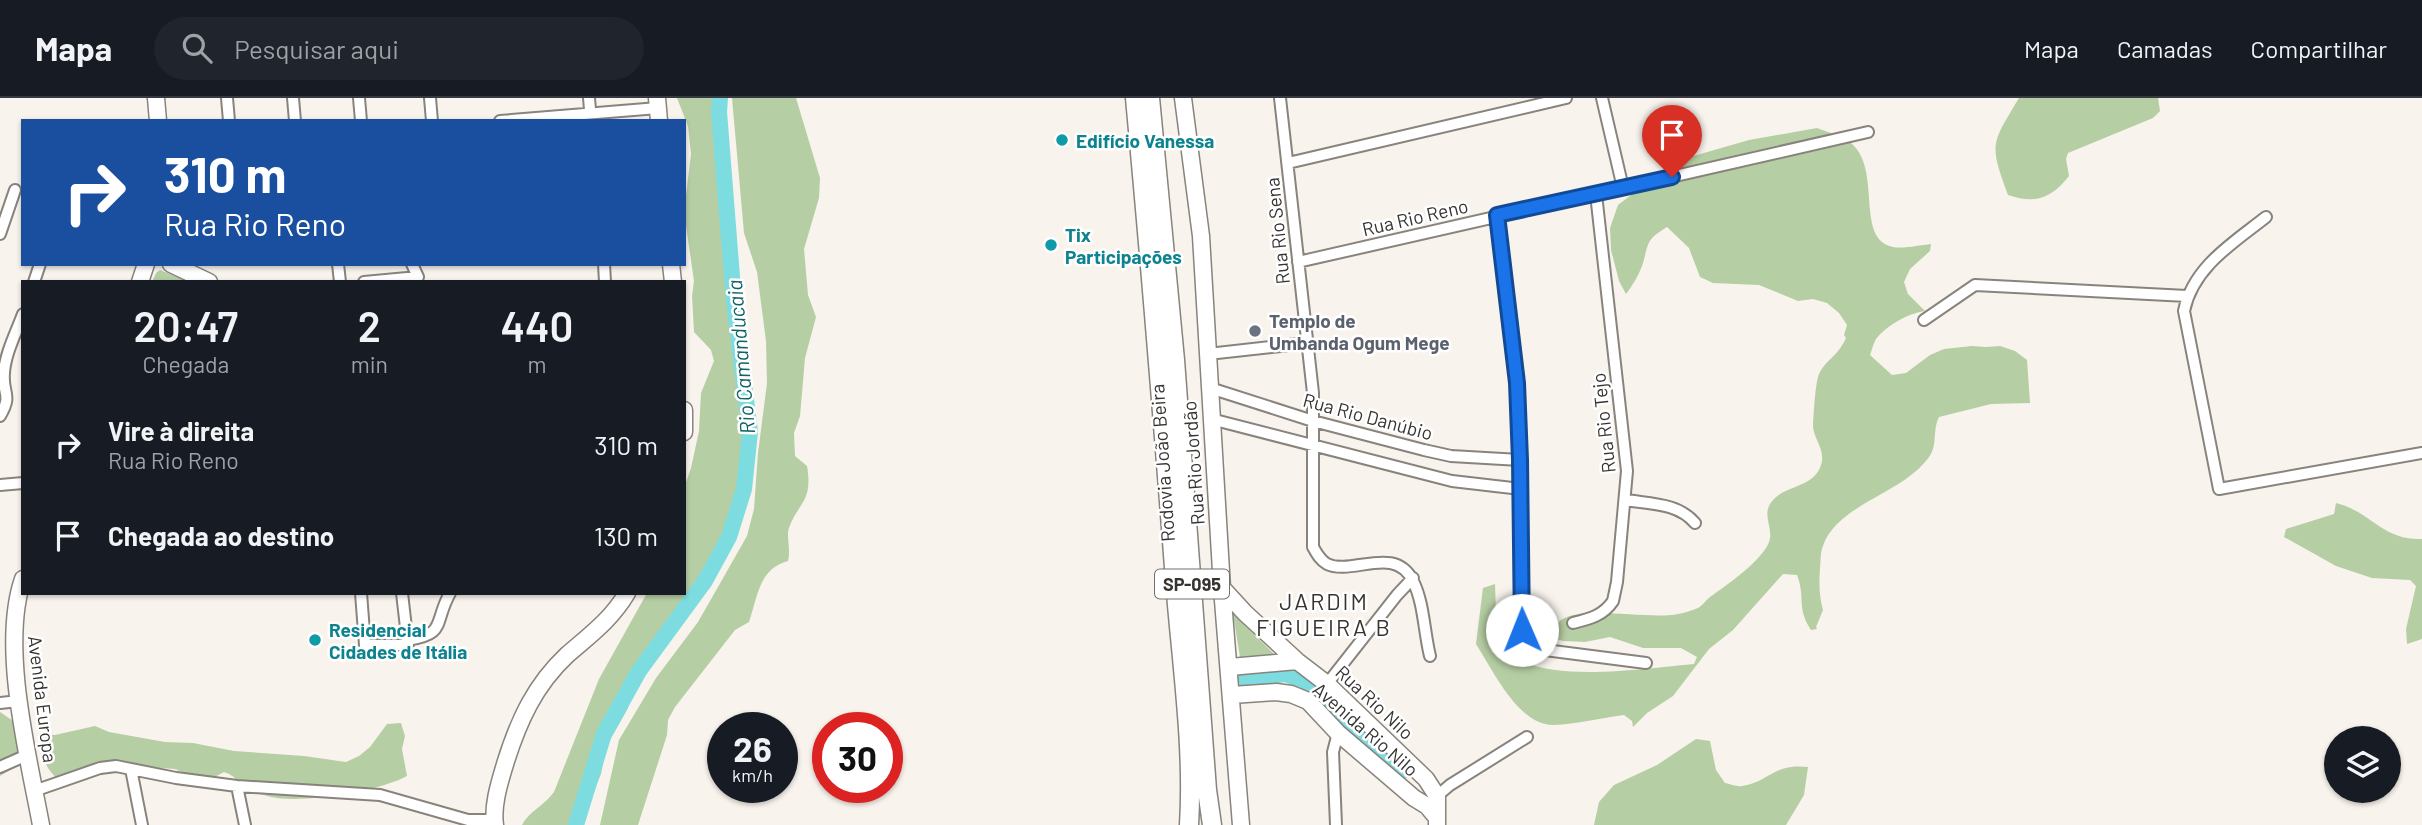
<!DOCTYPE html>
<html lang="pt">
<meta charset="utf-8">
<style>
body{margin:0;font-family:Barlow,sans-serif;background:#20242c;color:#f1f3f6;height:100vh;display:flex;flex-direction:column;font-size:26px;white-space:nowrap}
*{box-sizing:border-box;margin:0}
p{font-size:23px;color:#9ea1a6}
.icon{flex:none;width:38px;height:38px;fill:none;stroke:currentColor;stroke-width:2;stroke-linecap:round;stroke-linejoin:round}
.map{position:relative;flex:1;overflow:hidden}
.details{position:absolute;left:21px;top:182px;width:665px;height:315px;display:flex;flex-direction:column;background:#171b24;border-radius:0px;box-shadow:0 2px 5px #0004}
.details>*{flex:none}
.hud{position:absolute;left:21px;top:21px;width:665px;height:147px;border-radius:0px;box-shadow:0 2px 5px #0004;background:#1a4fa0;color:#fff;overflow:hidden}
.fabs{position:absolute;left:2324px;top:628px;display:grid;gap:14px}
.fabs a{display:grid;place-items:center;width:77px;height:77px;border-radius:50%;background:#171b24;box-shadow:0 2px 5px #0004;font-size:35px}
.speed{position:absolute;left:707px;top:614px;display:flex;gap:14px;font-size:35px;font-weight:700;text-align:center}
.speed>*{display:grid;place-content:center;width:91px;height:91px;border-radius:50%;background:#171b24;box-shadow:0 2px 5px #0004;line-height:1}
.speed small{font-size:18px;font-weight:400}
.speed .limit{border:10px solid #d22;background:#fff;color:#111}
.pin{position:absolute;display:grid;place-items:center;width:60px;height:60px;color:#fff;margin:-72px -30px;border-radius:50% 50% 50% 0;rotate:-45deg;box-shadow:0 0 7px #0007}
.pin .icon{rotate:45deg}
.me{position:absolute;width:77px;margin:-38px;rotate:359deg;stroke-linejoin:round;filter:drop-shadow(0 0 5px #0008)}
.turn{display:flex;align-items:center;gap:24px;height:147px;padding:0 28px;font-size:32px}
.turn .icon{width:91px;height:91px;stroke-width:2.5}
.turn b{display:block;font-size:49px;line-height:60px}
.eta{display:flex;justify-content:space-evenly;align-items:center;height:119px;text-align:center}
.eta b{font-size:42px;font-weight:600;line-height:49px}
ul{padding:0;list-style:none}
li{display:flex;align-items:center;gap:21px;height:91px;padding:0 28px}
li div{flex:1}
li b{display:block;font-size:26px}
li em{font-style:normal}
header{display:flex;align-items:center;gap:42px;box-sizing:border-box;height:98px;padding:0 35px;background:#171b24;border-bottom:2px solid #363941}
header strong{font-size:33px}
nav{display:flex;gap:38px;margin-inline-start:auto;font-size:24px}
.search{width:490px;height:63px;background:#20242c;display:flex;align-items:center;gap:18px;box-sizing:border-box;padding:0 24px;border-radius:38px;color:#9ea1a6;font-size:26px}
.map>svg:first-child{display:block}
.green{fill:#b6cea4}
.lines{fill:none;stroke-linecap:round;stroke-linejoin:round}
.river{stroke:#7ddcdf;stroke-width:16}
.street-casing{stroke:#88837c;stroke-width:14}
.secondary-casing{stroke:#88837c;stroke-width:19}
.primary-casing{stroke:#88837c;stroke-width:21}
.street{stroke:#fff;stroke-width:10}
.secondary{stroke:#fff;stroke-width:16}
.primary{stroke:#fff;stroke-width:18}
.route-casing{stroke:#114b97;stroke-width:18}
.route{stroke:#1a73e8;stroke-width:12}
.culture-dot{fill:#0f9aa8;stroke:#fff;stroke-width:2.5}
.worship-dot{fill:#6b7280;stroke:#fff;stroke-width:2.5}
.labels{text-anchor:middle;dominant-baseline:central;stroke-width:5;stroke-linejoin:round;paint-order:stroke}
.shield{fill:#fff;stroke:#72716f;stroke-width:2}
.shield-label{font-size:18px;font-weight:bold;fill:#363431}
.culture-label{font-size:19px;font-weight:bold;fill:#0d838f;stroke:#fff;text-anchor:start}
.street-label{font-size:19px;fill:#363431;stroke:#fff}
.worship-label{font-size:19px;font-weight:bold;fill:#5b616d;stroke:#fff;text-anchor:start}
.water-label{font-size:21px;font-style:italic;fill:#106264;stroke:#fff}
.quarter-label{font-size:23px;letter-spacing:2px;fill:#363431;stroke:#fff}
</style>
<header>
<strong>Mapa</strong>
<div class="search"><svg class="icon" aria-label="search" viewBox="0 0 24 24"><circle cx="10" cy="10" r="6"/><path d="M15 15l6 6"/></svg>Pesquisar aqui</div>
<nav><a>Mapa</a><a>Camadas</a><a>Compartilhar</a></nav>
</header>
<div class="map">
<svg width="2422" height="727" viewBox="0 0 2422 727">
<rect width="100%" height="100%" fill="#f8f3ec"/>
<path class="green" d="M677,0H718L723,153L732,194L738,235V264L748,304L746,373L729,445L723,458L691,503L685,516L642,572L627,612L606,649L601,676L580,727H522C530,712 544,708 554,694L599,581L647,495H684V390L691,370L699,333L701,295L714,263L711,252L694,234L692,198L694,183L684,114L691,56L688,28Z
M732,0H796L820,80L819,100L804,151L808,197L816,219L805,260L800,318L794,335L795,358L807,368C813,404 799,403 789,430C786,438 791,452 788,463C759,471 758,497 749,524L735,532L675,609L668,622L667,637L638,727H600L619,642L656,580L698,524L747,438L754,411L758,355L767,285L766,243L757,174L744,135Z
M2019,0H2158L2160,13L2153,20L2068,55L2066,61L2069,78C2051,101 2035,106 2008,97C1989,45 1991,47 2019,0Z
M1817,30C1827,34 1843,38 1851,45C1883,72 1854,141 1893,149C1904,151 1920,147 1931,146L1930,153L1910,171L1904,184L1908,196L1925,213C1909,215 1887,227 1876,241C1873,246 1872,252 1870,257L1892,277L1906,275L1930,257L1944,251L1972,248L1986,249L2000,248L2015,253L2027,262L2030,305L1991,306L1939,319C1932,333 1938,347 1929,359C1903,396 1837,406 1823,448C1820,454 1821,463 1820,470C1819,486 1819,497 1823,512L1816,529L1817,531L1811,532C1796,509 1806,501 1797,477L1783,476L1733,532L1709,551L1673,598L1647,615L1633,629L1632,623L1624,617C1601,620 1577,626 1553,627C1518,627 1493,572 1476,546L1483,490L1495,486L1496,515L1509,537L1511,557C1549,586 1647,570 1694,566L1697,559L1681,550H1643L1610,539L1585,544L1563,543L1553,540L1551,534C1554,531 1558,524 1561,522C1584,507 1648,522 1678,516C1684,515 1693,512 1698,510C1702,508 1706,502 1710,499C1724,489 1768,459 1770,440C1772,426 1760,414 1775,400C1788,388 1809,389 1819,372C1829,353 1812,341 1813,326C1814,315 1815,282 1820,274C1828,260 1838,258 1846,240L1844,237L1847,227L1839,215L1827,205L1813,201L1798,203L1759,187L1713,185L1700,179L1689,150L1667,129C1646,142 1649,144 1643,165C1640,175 1633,187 1626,196L1619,183L1611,152L1610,130L1618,107L1676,63L1749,42Z
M160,172L189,184H152L156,175Z
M2336,405C2372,414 2381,442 2422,441V541L2407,546L2406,531L2416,488L2410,482L2372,480L2336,468L2284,439L2286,431L2334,416Z
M1233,516L1275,557L1240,559Z
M0,614L16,625L21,649L8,673L0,678Z
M401,625L405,638L402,651L407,678C380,693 302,706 271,699C264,697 251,694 245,690C235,683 238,679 224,674L211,681L188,677L175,671L147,669L93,678L66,687C48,677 38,657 42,636L55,637L95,628L109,634L165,644L193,645L234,653L304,658L346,664L359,658L370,649L387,626Z
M1696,641L1710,643L1716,672L1725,685C1730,686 1737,689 1742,688C1770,684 1773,665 1808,669L1804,697L1786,727H1594L1599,704L1614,687L1657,667Z"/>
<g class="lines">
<path class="river" d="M1245,581L1285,576L1305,583L1406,672
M576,727L604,636L639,573L705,483L729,439L744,391L750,334L734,204L719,14L720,0"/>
<defs>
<path id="street" d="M227,0L229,23
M293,0L295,23
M359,0L361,23
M430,0L432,23
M589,0L591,23
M1280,0L1313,295V449C1317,456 1320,462 1327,466C1352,478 1395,446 1413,483C1424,505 1424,534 1430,558
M1602,0L1623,90
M500,23L658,10
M1288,65L1566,0
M1497,117L1517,285L1520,362L1522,532L1531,544L1545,552L1646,565
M2266,119C2233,145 2193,169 2184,213L2219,391L2422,355
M0,136L15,92
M1298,164L1868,34
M338,166L340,184
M604,166L605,184
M34,184L40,166
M364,184L418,179L412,166
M1924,222L1975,187L2187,198
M1208,256L1307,245
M1210,290L1313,323L1424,352L1451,358L1520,362
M0,318C13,296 2,296 4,275C5,256 16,235 23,216
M1211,321L1452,383L1521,391
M0,387L23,385
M1626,402C1651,406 1678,405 1695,425
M361,495L365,547H408L402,495
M1573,525C1589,521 1603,518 1613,503L1617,484L1627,373L1596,96
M407,542C447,536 433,526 450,495
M1327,586L1397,497L1413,480
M0,605L19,603
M0,669L27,657
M131,671L142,727
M237,688L245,727
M34,693L100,670L116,668L176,680L237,688L380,697L468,722H494
M1437,698L1450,687L1527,639
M1336,727L1333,654L1338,635"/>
<path id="secondary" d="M156,0L158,23
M657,0L659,23
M1183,0L1201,138L1222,490L1241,727
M171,166L209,184
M671,166L673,184
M140,184L146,166
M684,312V334
M23,481C0,548 28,657 41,727
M1222,490L1245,515L1297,563L1327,586L1426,681L1437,698V727
M1230,569L1297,563
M1232,597L1276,594L1291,596L1308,603L1338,635L1414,700L1427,708L1437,720
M495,727C492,707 500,683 506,663C519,622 535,587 567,557C590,537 611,522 627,495"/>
<path id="primary" d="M1135,0C1150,161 1163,322 1175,483C1181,562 1194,648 1189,727
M1150,0L1175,262L1207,692L1212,727"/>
</defs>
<use href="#street" class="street-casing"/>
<use href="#secondary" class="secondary-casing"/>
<use href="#primary" class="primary-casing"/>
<use href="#street" class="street"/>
<use href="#secondary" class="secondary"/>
<use href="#primary" class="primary"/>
</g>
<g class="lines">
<defs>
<path id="route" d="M1522,532L1520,362L1517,285L1497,117L1672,79"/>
</defs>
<use href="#route" class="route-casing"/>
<use href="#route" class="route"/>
</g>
<g class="culture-dot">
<circle cx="1062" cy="42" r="7"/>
<circle cx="1051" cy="147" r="7"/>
<circle cx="315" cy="542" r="7"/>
</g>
<circle class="worship-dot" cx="1255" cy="233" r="7"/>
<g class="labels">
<rect class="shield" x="1155" y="471.5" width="74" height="29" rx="5"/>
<g class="shield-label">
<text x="1192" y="486">SP-095</text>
</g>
<g class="culture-label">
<text x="1076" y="42">Edifício Vanessa</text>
<text x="1065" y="136">Tix<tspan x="1065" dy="22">Participações</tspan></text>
<text x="329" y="531">Residencial<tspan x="329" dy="22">Cidades de Itália</tspan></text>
</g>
<g class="street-label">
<text transform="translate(1415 119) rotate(-13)">Rua Rio Reno</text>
<text transform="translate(1277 133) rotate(-96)">Rua Rio Sena</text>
<text transform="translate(1368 318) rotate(15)">Rua Rio Danúbio</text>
<text transform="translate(1603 325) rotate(-96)">Rua Rio Tejo</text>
<text transform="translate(1162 365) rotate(-94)">Rodovia João Beira</text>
<text transform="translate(1193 365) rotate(-94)">Rua Rio Jordão</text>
<text transform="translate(43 601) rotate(83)">Avenida Europa</text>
<text transform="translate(1375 604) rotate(43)">Rua Rio Nilo</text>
<text transform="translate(1366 631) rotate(41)">Avenida Rio Nilo</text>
</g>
<g class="worship-label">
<text x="1269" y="222">Templo de<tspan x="1269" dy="22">Umbanda Ogum Mege</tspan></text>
</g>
<g class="water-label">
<text transform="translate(740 259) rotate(-95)">Rio Camanducaia</text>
</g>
<g class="quarter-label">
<text x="1324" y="503">JARDIM<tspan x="1324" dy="26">FIGUEIRA B</tspan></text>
</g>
</g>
</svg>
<div class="fabs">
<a><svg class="icon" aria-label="layers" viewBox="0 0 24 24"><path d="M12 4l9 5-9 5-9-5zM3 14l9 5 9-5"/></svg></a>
</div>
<div class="speed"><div>26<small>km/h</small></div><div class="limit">30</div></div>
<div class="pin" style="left:1672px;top:79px;background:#d93025"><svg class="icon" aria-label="arrive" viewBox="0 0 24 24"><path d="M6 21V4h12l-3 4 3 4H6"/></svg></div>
<svg class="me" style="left:1522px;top:532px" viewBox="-20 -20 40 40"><circle r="19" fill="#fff"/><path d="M0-13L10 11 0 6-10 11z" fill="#1a73e8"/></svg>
<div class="hud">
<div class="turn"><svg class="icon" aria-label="right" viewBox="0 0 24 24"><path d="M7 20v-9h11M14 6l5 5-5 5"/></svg><div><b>310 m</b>Rua Rio Reno</div></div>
</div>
<section class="details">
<div class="eta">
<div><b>20:47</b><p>Chegada</p></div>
<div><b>2</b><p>min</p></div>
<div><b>440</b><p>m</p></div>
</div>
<ul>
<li><svg class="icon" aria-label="right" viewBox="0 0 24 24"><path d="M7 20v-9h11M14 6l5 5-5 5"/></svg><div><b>Vire à direita</b><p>Rua Rio Reno</p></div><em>310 m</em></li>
<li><svg class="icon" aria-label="arrive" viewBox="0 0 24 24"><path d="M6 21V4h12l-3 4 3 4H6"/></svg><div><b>Chegada ao destino</b></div><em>130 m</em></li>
</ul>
</section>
</div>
